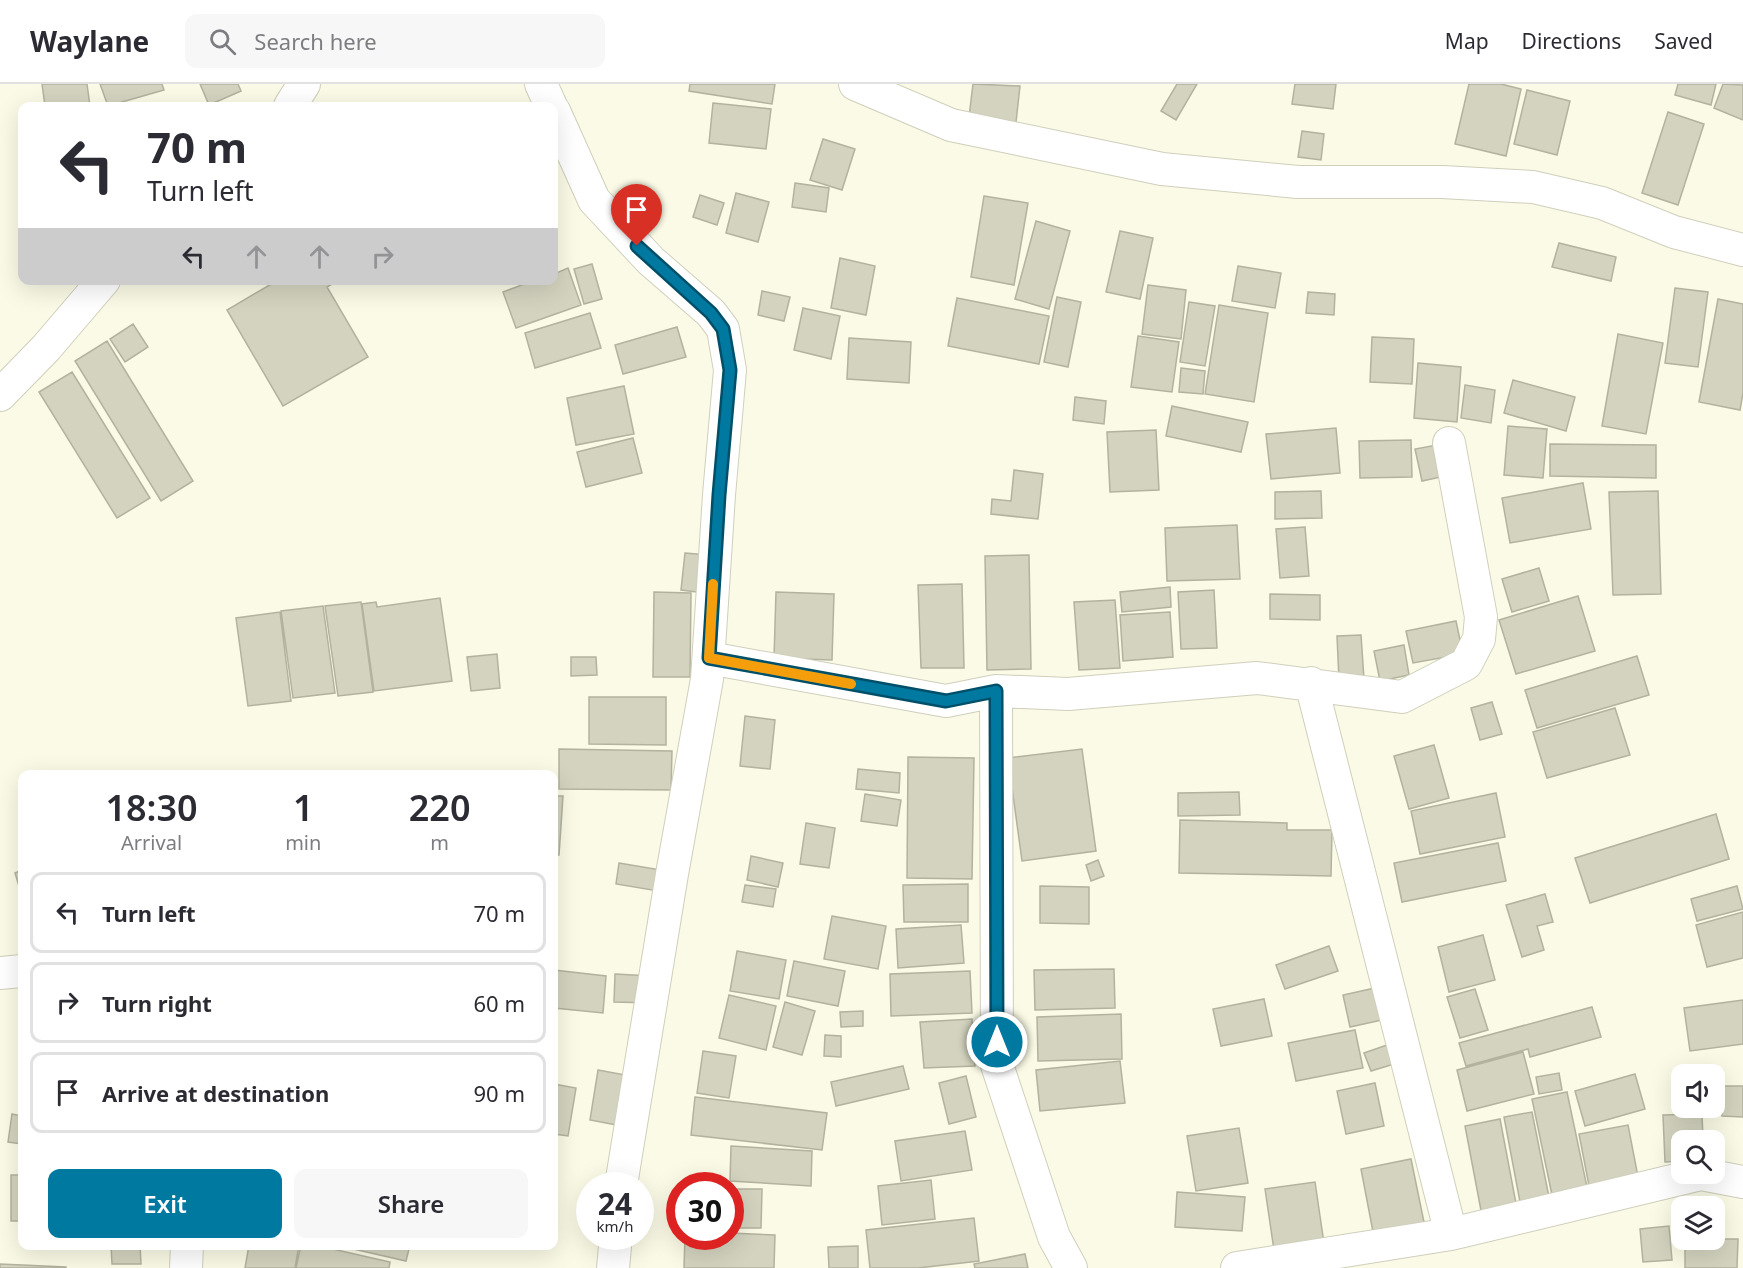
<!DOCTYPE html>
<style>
body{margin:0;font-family:"Noto Sans",sans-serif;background:#f7f7f7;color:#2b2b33;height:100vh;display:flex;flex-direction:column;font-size:22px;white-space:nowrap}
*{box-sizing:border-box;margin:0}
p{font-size:20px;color:#7c7c81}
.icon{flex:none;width:33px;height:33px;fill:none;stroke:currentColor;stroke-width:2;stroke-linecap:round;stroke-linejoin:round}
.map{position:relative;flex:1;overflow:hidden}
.drawer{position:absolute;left:18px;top:686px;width:540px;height:480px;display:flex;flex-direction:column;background:#fff;border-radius:12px;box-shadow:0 6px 24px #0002}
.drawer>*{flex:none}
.guide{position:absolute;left:18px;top:18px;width:540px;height:183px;border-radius:12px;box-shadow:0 6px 24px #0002;background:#fff;color:#2b2b33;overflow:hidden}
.buttons{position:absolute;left:1671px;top:980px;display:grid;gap:12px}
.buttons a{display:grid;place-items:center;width:54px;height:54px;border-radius:12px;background:#fff;box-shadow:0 6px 24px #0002;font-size:30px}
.speed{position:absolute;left:576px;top:1088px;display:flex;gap:12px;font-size:30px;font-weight:700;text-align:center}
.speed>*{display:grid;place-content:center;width:78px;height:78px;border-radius:50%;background:#fff;box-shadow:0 6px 24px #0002;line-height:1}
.speed small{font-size:15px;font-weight:400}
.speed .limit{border:9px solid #d22;background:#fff;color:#111}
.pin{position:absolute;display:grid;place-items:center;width:51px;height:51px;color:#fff;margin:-62px -26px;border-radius:50% 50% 50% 0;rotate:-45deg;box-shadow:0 0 6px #0007}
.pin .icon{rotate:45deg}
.me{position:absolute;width:66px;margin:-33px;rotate:0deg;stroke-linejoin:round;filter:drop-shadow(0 0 4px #0008)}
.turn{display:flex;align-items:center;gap:21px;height:126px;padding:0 30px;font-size:27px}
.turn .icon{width:78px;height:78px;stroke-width:2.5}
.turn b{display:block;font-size:42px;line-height:51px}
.lanes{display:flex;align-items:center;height:57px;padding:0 30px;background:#0003;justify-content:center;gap:30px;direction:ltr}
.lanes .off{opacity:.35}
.eta{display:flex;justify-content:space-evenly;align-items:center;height:102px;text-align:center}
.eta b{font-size:36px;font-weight:600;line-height:42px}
.cta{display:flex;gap:12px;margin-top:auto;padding:12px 30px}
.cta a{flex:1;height:69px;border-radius:12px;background:#0079a1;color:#fff;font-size:24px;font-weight:600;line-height:69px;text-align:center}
.cta a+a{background:#f7f7f7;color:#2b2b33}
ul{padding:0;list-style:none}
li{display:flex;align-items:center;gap:18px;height:81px;margin:0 12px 9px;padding:0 18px;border:3px solid #e1e1e2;border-radius:12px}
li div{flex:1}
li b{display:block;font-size:22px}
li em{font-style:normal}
header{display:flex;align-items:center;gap:36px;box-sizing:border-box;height:84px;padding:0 30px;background:#fff;border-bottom:2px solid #e1e1e2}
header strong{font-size:28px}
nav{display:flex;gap:33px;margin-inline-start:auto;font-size:21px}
.search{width:420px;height:54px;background:#f7f7f7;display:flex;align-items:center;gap:15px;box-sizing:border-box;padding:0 21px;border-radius:12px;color:#7c7c81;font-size:22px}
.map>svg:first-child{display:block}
.building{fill:#d3d3bf;stroke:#b2b29f;stroke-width:1.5}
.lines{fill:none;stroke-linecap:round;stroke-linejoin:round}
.street-casing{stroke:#cfcfbc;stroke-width:34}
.street{stroke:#fff;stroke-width:32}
.route-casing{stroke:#004f69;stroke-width:15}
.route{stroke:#0079a1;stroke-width:10}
.slow{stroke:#f59e0b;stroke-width:10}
</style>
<header>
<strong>Waylane</strong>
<div class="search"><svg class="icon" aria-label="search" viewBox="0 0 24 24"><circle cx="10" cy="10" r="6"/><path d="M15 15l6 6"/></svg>Search here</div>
<nav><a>Map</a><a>Directions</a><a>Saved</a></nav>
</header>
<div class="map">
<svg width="1743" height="1184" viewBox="0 0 1743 1184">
<rect width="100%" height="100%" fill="#fafae6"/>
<path class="building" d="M42,0H87L90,22H45Z
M100,0H162L164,6L108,22Z
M200,0H238L241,7L209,21Z
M690,0H775L772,20L689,7Z
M973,0L1020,2L1015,47L968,41Z
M1177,0H1197L1176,36L1161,27Z
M1295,0H1336L1333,25L1292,20Z
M1469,0H1501L1521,5L1506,72L1455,60Z
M1678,0H1716L1711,21L1675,11Z
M1723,0L1743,1V36L1714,24Z
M1527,6L1570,17L1557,71L1514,60Z
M713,19L771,25L766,65L709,59Z
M1668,28L1704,40L1678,121L1642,109Z
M1302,47L1324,50L1321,76L1298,73Z
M823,55L855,65L842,106L810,96Z
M795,99L829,104L826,128L792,123Z
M736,109L769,118L758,158L726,149Z
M700,111L724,119L717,141L693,133Z
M984,112L1028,119L1014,201L971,193Z
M1036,137L1070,147L1049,225L1015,215Z
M1120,147L1153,154L1140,215L1106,208Z
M1559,159L1616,173L1611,197L1552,183Z
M840,174L875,182L866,231L831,224Z
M592,180L602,215L584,220L574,185Z
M1238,182L1281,189L1275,224L1232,217Z
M568,184L581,221L516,244L503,208L535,196H554V190Z
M278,196H339L327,203L368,273L283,322L227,226Z
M1148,201L1186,206L1181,255L1142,250Z
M1675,204L1708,208L1698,283L1665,279Z
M762,207L790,213L784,237L758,231Z
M1308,208L1335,210L1334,231L1306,229Z
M1057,213L1081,218L1068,283L1044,278Z
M957,214L1049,232L1039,280L948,262Z
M1718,215L1743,220V309L1740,326L1699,318Z
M1189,218L1215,222L1205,282L1180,278Z
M1219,221L1268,229L1254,318L1205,310Z
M803,224L840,232L831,275L794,266Z
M590,229L601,264L535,284L525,249Z
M133,240L148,263L125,278L110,255Z
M677,243L686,273L623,290L615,261Z
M1618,250L1663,259L1646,350L1602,342Z
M1138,252L1179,258L1172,308L1131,303Z
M1372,253L1414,255L1412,300L1370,298Z
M849,254L911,258L909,299L847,295Z
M107,257L193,397L161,417L75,277Z
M1418,279L1461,283L1457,338L1414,334Z
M1181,284L1205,287L1203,310L1179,308Z
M72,288L150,414L117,434L39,308Z
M1513,296L1575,313L1566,347L1504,329Z
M1465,301L1495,306L1491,339L1461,334Z
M624,302L634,350L576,361L567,314Z
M1075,313L1106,317L1104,340L1073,336Z
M1172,322L1248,338L1241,368L1166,352Z
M1508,342L1547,345L1543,394L1504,391Z
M1336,344L1340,389L1271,395L1266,350Z
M1156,346L1159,406L1110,408L1107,348Z
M633,354L642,389L586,403L577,368Z
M1411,356L1412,393L1360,394L1359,357Z
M1442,360L1450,391L1422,397L1415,365Z
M1550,360L1656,361V394L1550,392Z
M1014,386L1043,390L1038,435L991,430L992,415L1011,417Z
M1583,399L1591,445L1510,459L1502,414Z
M1321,407L1322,434L1275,435V408Z
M1658,407L1661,510L1613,511L1609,408Z
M1237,441L1240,495L1167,497L1165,444Z
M1305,443L1309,492L1280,494L1276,445Z
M685,469L708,471L705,509L681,506Z
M1029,471L1031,585L987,586L985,472Z
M1539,484L1549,517L1512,528L1502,495Z
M962,500L964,584H921L918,501Z
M1170,503L1171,523L1122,528L1120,508Z
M1214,506L1217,564L1181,565L1178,508Z
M654,508L691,509L690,593H653Z
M776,508L834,510L832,576L774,574Z
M1270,510L1320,511V536L1270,535Z
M1578,512L1595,567L1516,590L1499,536Z
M440,514L452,597L374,607L362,520L376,518L377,523Z
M1115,516L1120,584L1079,586L1074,518Z
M361,518L373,608L338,612L325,522Z
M323,522L335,609L293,614L281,527Z
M280,528L291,617L248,622L236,534Z
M1170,528L1173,573L1123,577L1120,531Z
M1456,537L1463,570L1413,579L1406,547Z
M1361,551L1364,595L1339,596L1337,552Z
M1404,561L1409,591L1380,597L1374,567Z
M497,570L500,604L471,607L467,573Z
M1637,572L1649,611L1537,644L1525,606Z
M571,573H596L597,591L571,592Z
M589,613H666V661L589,660Z
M1492,618L1502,650L1480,656L1471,624Z
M1615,624L1630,671L1547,694L1533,648Z
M745,632L775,636L770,685L740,682Z
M1434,661L1449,714L1409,725L1394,672Z
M559,665L672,667L671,706L559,705Z
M1082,665L1096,767L1022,777L1008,674Z
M908,673L974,674L972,795L907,794Z
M858,685L900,689L899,709L856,705Z
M1239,708L1240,731L1178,732V709Z
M1496,709L1505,753L1420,770L1411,727Z
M865,710L901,716L897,742L861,737Z
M554,712H563L559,771H554Z
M1716,730L1729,775L1590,819L1575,774Z
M1180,736L1287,739V746H1332L1331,792L1179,789Z
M806,739L835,744L829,784L800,780Z
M1498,759L1506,797L1402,818L1394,779Z
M751,772L783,779L778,803L747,796Z
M1098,776L1104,792L1091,797L1086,781Z
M619,779L667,787L664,808L616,800Z
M22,786V812L15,789Z
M968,800V838H904L903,801Z
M745,801L776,805L773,823L742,818Z
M1040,802L1089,803V840L1040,839Z
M1737,802L1743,825L1697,837L1691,815Z
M1545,810L1553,838L1537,842L1544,866L1522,873L1506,821Z
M1743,828V874L1707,883L1696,841Z
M832,832L886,842L878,885L824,875Z
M961,841L964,879L898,884L896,845Z
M1483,851L1495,896L1449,908L1438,863Z
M1329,862L1338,887L1285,905L1276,881Z
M737,867L786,876L779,915L730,907Z
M794,877L845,887L838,922L787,912Z
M1114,885L1115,924L1035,926L1034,886Z
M554,886L606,892L603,929L554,924Z
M970,887L972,929L891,932L890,890Z
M615,890L651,892L650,919L614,918Z
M1375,904L1382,936L1350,943L1343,911Z
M1475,905L1488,946L1460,954L1447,913Z
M729,911L776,922L766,966L719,954Z
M1264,915L1272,952L1221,962L1213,925Z
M1743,916V960L1690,967L1684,924Z
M785,918L815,927L802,971L773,963Z
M1592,923L1601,953L1530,973L1528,965L1466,982L1459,959Z
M863,927V942L841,943L840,928Z
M1121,930L1122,975L1038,977L1037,933Z
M972,935L975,982L924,984L920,938Z
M1355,946L1363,984L1296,997L1288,959Z
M825,951L841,952V973L824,972Z
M1387,961L1394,980L1371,987L1364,969Z
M703,967L736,972L729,1014L697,1009Z
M1523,968L1534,1010L1467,1027L1457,986Z
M1120,977L1125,1019L1040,1027L1036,986Z
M903,982L909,1005L836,1022L831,998Z
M598,986L631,992L622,1042L590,1036Z
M1559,989L1562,1006L1539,1010L1536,993Z
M1635,990L1645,1025L1585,1042L1575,1007Z
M966,992L976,1033L949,1040L939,999Z
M1375,999L1384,1042L1346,1050L1337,1007Z
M554,1000L576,1004L568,1052L554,1050Z
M1722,1002H1743V1033L1722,1032Z
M1567,1008L1587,1103L1552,1111L1532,1015Z
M695,1013L827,1029L822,1066L691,1051Z
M1532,1028L1549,1113L1520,1118L1504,1033Z
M12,1030L22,1032V1060L8,1058Z
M1702,1030L1703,1056H1682V1077L1665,1078L1663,1031Z
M1500,1035L1518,1130L1483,1137L1465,1042Z
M1628,1041L1639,1098L1590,1107L1579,1050Z
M1239,1044L1248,1099L1196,1107L1187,1052Z
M965,1047L972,1086L901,1097L895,1057Z
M731,1062L812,1067L811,1102L730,1097Z
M1411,1075L1425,1143L1374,1153L1361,1085Z
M11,1091H22V1137H11Z
M931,1096L935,1135L882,1141L878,1102Z
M1315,1098L1325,1166L1275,1173L1265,1105Z
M730,1105H762L761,1144H730Z
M585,1108H590V1143L581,1142Z
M1177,1108L1245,1113L1242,1147L1175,1143Z
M974,1134L979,1177L918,1184H870L866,1146Z
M1669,1142L1672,1176L1643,1178L1640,1145Z
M730,1149L775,1151L774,1184H684L685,1152H730Z
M1685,1155H1738L1737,1184H1685Z
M111,1161H140L141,1180H112Z
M249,1161H299L295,1184H245Z
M301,1161H315L390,1178L389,1184H296Z
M336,1161H410L406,1177Z
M858,1162V1184H829L828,1163Z
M1025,1170L1028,1184H975L974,1180Z
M0,1180L66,1183V1184H0Z"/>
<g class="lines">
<defs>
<path id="street" d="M541,0L551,22
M855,0L951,41L1162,85L1298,98H1442L1533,103L1602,119L1674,148L1743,166
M290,22L304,0
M554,27L594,116L651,177L711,229L723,245L730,286L719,411L707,595L672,790L621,1101
M0,311L46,264L104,196
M709,574L946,617L996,607L1068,610L1257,594L1402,613L1466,580L1479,555L1481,533L1449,359
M1311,599L1451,1150
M996,607L997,981L1054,1153L1071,1184
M0,889L22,887
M186,1184L187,1161
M613,1184L616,1152
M1237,1184L1451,1150L1701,1090L1743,1098"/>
</defs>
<use href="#street" class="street-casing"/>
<use href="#street" class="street"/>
</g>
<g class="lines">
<defs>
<path id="route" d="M637,162L711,229L723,245L730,286L719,411L709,574L946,617L996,607L997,958"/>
</defs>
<use href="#route" class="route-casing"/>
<use href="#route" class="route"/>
<path class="slow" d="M713,500L709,574L851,600"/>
</g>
</svg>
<div class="buttons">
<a><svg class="icon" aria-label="sound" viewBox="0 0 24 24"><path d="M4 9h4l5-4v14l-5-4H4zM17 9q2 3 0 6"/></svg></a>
<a><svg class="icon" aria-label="search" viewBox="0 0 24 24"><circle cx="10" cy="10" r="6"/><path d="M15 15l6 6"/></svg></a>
<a><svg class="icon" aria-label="layers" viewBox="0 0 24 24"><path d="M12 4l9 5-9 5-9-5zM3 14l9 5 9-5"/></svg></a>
</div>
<div class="speed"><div>24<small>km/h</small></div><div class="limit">30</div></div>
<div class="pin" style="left:637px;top:162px;background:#d93025"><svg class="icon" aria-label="arrive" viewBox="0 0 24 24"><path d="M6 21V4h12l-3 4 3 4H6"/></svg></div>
<svg class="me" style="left:997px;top:958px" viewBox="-20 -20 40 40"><circle r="17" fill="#0079a1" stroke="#fff" stroke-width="3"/><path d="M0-11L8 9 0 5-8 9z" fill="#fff"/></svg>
<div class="guide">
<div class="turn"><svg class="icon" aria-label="left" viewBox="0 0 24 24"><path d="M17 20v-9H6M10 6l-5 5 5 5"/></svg><div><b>70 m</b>Turn left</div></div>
<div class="lanes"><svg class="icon" aria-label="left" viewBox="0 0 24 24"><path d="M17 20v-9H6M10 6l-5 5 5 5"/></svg><svg class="icon off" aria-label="ahead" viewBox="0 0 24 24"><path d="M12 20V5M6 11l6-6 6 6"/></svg><svg class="icon off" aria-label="ahead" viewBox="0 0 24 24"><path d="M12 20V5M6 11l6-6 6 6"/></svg><svg class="icon off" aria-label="right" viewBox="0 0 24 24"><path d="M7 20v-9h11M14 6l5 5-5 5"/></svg></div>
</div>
<section class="drawer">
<div class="eta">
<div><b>18:30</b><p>Arrival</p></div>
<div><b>1</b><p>min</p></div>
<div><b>220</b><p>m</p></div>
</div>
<ul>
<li><svg class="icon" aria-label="left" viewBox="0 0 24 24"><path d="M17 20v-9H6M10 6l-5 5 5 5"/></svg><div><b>Turn left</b></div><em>70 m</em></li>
<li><svg class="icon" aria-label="right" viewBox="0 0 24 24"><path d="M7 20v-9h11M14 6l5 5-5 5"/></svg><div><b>Turn right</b></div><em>60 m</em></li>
<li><svg class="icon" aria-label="arrive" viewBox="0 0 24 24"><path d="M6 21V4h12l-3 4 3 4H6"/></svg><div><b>Arrive at destination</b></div><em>90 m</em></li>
</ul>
<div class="cta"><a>Exit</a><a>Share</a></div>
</section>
</div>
